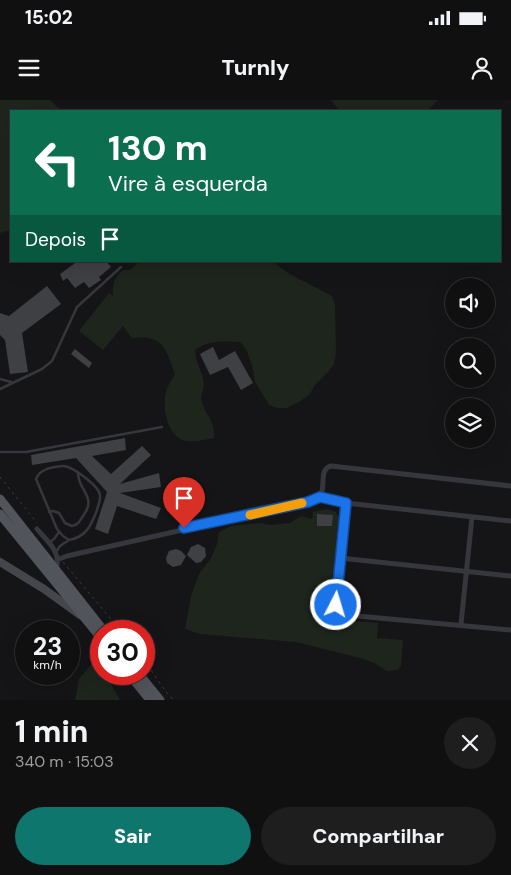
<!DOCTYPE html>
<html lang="pt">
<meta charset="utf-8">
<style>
body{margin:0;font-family:"DM Sans",sans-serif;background:#1e1e1f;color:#f1f3f6;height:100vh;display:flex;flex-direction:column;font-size:19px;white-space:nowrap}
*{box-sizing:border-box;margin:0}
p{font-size:16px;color:#9c9d9f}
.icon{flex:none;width:28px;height:28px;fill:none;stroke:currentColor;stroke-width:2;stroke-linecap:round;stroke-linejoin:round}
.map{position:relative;height:600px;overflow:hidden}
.drawer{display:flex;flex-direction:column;background:#101011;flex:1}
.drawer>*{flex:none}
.banner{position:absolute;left:10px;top:10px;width:491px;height:152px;border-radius:0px;box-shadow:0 5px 20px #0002,0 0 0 1px #303031;background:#0b6e4f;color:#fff;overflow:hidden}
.controls{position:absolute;left:445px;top:178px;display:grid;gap:10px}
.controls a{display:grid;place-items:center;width:50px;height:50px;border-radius:50%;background:#101011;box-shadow:0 5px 20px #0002,0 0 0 1px #303031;font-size:25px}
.speed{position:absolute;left:15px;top:520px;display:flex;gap:10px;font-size:25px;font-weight:700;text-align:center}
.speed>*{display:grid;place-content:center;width:65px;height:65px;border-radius:50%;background:#101011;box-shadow:0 5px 20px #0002,0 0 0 1px #303031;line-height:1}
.speed small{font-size:12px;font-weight:400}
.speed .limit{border:8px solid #d22;background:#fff;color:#111}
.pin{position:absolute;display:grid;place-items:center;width:42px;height:42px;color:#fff;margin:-51px -21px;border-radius:50% 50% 50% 0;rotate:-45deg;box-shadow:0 0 5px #0007}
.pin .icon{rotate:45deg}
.me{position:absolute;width:55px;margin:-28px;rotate:5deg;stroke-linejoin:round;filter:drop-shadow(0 0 4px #0008)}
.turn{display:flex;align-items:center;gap:18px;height:105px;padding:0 15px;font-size:22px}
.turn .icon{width:65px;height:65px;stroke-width:2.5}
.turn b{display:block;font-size:35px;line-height:42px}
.then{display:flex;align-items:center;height:48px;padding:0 15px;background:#0003;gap:10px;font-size:19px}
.round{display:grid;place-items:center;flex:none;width:52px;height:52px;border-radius:26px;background:#1e1e1f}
.head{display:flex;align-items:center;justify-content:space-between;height:85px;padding:0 15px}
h1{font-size:30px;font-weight:800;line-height:38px}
.primary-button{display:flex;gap:10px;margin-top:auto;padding:10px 15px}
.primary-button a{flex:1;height:58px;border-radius:30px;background:#0f766e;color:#fff;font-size:20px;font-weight:800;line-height:58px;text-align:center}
.primary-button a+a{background:#1e1e1f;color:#f1f3f6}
.status{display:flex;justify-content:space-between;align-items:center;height:35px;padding:0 25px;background:#101011;direction:ltr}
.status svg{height:14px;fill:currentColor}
header{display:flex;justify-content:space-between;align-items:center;height:65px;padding:0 15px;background:#101011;font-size:22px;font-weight:800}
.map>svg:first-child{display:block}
.green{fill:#1d251d}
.building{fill:#3f4044}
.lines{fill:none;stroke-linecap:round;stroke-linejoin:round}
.path{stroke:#3c3e43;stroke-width:1;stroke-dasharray:2.5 4;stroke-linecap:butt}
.lane{stroke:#36373c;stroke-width:2.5}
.street{stroke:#36373c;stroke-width:5}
.secondary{stroke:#44464c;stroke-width:8}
.primary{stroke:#52545b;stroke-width:9}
.route-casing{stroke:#114b97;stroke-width:12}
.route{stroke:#1a73e8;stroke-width:9}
.slow{stroke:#f59e0b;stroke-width:9}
</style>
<div class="status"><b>15:02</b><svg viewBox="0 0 49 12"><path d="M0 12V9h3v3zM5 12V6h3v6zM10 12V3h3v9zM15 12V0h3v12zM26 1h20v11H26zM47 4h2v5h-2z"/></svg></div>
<header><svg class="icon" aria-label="menu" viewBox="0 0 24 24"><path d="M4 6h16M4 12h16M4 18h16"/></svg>Turnly<svg class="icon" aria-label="person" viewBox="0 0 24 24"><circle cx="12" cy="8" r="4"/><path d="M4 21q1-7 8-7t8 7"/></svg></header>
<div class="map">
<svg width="511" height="600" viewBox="0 0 511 600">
<rect width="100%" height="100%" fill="#151517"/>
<path class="green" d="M0,0H50L62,11H11V130L0,133Z
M331,0H438L427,11H340Z
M140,161H272L288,173L332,196L335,204L336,252L334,264L329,271L314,286L310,294L302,300L287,308H277L269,305L255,282L252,265L246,249L240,242C224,241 208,240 195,250C195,263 204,274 204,285C203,292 199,297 203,305C208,318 215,322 214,338C205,340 196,342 187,341C167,338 162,308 166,292C167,286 172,280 175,274C169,260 167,241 148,238C143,237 137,238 132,238L123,226L103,250L79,231L109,193L113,196C112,184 114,178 123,170H130Z
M327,409L336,412L339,417L336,444L338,446L335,470L333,472L332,485L333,487C328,526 348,519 378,523L377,538L403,540L401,566L398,570L387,571L374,563L360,558L296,542L200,534L185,529L191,496L199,474L211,458L217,444L219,432L231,426L260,423L270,425L290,423L301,416L312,419L313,412Z
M91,565L107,577L120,600H75L79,579Z"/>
<path class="building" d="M78,161H106L111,167L99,177L101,180L89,188L84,182L75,188L67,178L63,181L60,174Z
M47,186L61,204L22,233L28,272L10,274L5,240L0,235V213L9,216Z
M213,247L219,260L235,251L253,283L241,290L228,267L210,275L200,254Z
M75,249L92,263L89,268L71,254Z
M125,338L126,350L92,356L111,374L142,346L151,355L120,384L159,373L161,387L120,393L161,408L156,419L117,406L108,434L95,429L107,392L76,358L32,365L31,355Z
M317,414L333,415L332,426H317Z
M198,444L205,448L206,456L201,462L196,463L187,455L191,447Z
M176,449L181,451L186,456L181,465L173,467L167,463L166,458L169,451Z"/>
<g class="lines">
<path class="path" d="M0,377L37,423
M63,462L121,531
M144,560L166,592L174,600"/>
<path class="lane" d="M0,279L11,282
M0,289L42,269L52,261L77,207L121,167
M0,352H26L162,327
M64,366C73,367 99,386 100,395C101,400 98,405 97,410C91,426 86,437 69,440L63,436L57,429L36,379C40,368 53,367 64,366Z
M49,412L53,411L59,413L65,423L72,426C78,425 80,421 83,416C98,396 77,390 78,372
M50,442L54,439L59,432
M56,452L60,446L69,440"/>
<path class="street" d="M320,397L346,403L511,421
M346,403L335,502C336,509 339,513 346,515L511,530
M37,429C47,441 62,452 56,469
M340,458L511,476
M59,459L67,456L315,400C330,392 316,370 331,366L511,386
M461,524L472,417"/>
<path class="secondary" d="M0,462L44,489L80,515"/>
<path class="primary" d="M0,399L104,531
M0,414L101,538
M129,574L150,600
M139,574L160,600"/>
</g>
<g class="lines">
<defs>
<path id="route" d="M184,428L308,402L320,397L346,403L336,505"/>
</defs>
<use href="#route" class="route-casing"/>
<use href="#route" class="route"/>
<path class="slow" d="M250,415L302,403"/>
</g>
</svg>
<div class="controls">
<a><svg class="icon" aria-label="sound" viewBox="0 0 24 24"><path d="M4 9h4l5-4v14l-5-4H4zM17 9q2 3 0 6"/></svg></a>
<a><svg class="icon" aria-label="search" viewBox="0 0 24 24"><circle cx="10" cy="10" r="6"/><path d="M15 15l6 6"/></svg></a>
<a><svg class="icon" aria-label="layers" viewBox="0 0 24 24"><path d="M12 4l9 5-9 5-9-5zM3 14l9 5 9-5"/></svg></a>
</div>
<div class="speed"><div>23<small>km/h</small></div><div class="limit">30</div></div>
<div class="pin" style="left:184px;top:428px;background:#d93025"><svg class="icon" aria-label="arrive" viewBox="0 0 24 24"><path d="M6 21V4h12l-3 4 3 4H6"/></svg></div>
<svg class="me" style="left:336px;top:505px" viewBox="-20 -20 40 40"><circle r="17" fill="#1a73e8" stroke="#fff" stroke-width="3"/><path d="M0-11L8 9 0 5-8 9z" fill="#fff"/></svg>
<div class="banner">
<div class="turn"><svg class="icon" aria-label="left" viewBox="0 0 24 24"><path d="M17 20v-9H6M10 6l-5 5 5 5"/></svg><div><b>130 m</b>Vire à esquerda</div></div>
<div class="then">Depois<svg class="icon" aria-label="arrive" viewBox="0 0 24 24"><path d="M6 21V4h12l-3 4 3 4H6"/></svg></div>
</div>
</div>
<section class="drawer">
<div class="head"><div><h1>1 min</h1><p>340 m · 15:03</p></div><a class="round"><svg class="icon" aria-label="close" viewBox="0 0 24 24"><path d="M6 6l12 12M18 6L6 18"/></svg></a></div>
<div class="primary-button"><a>Sair</a><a>Compartilhar</a></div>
</section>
